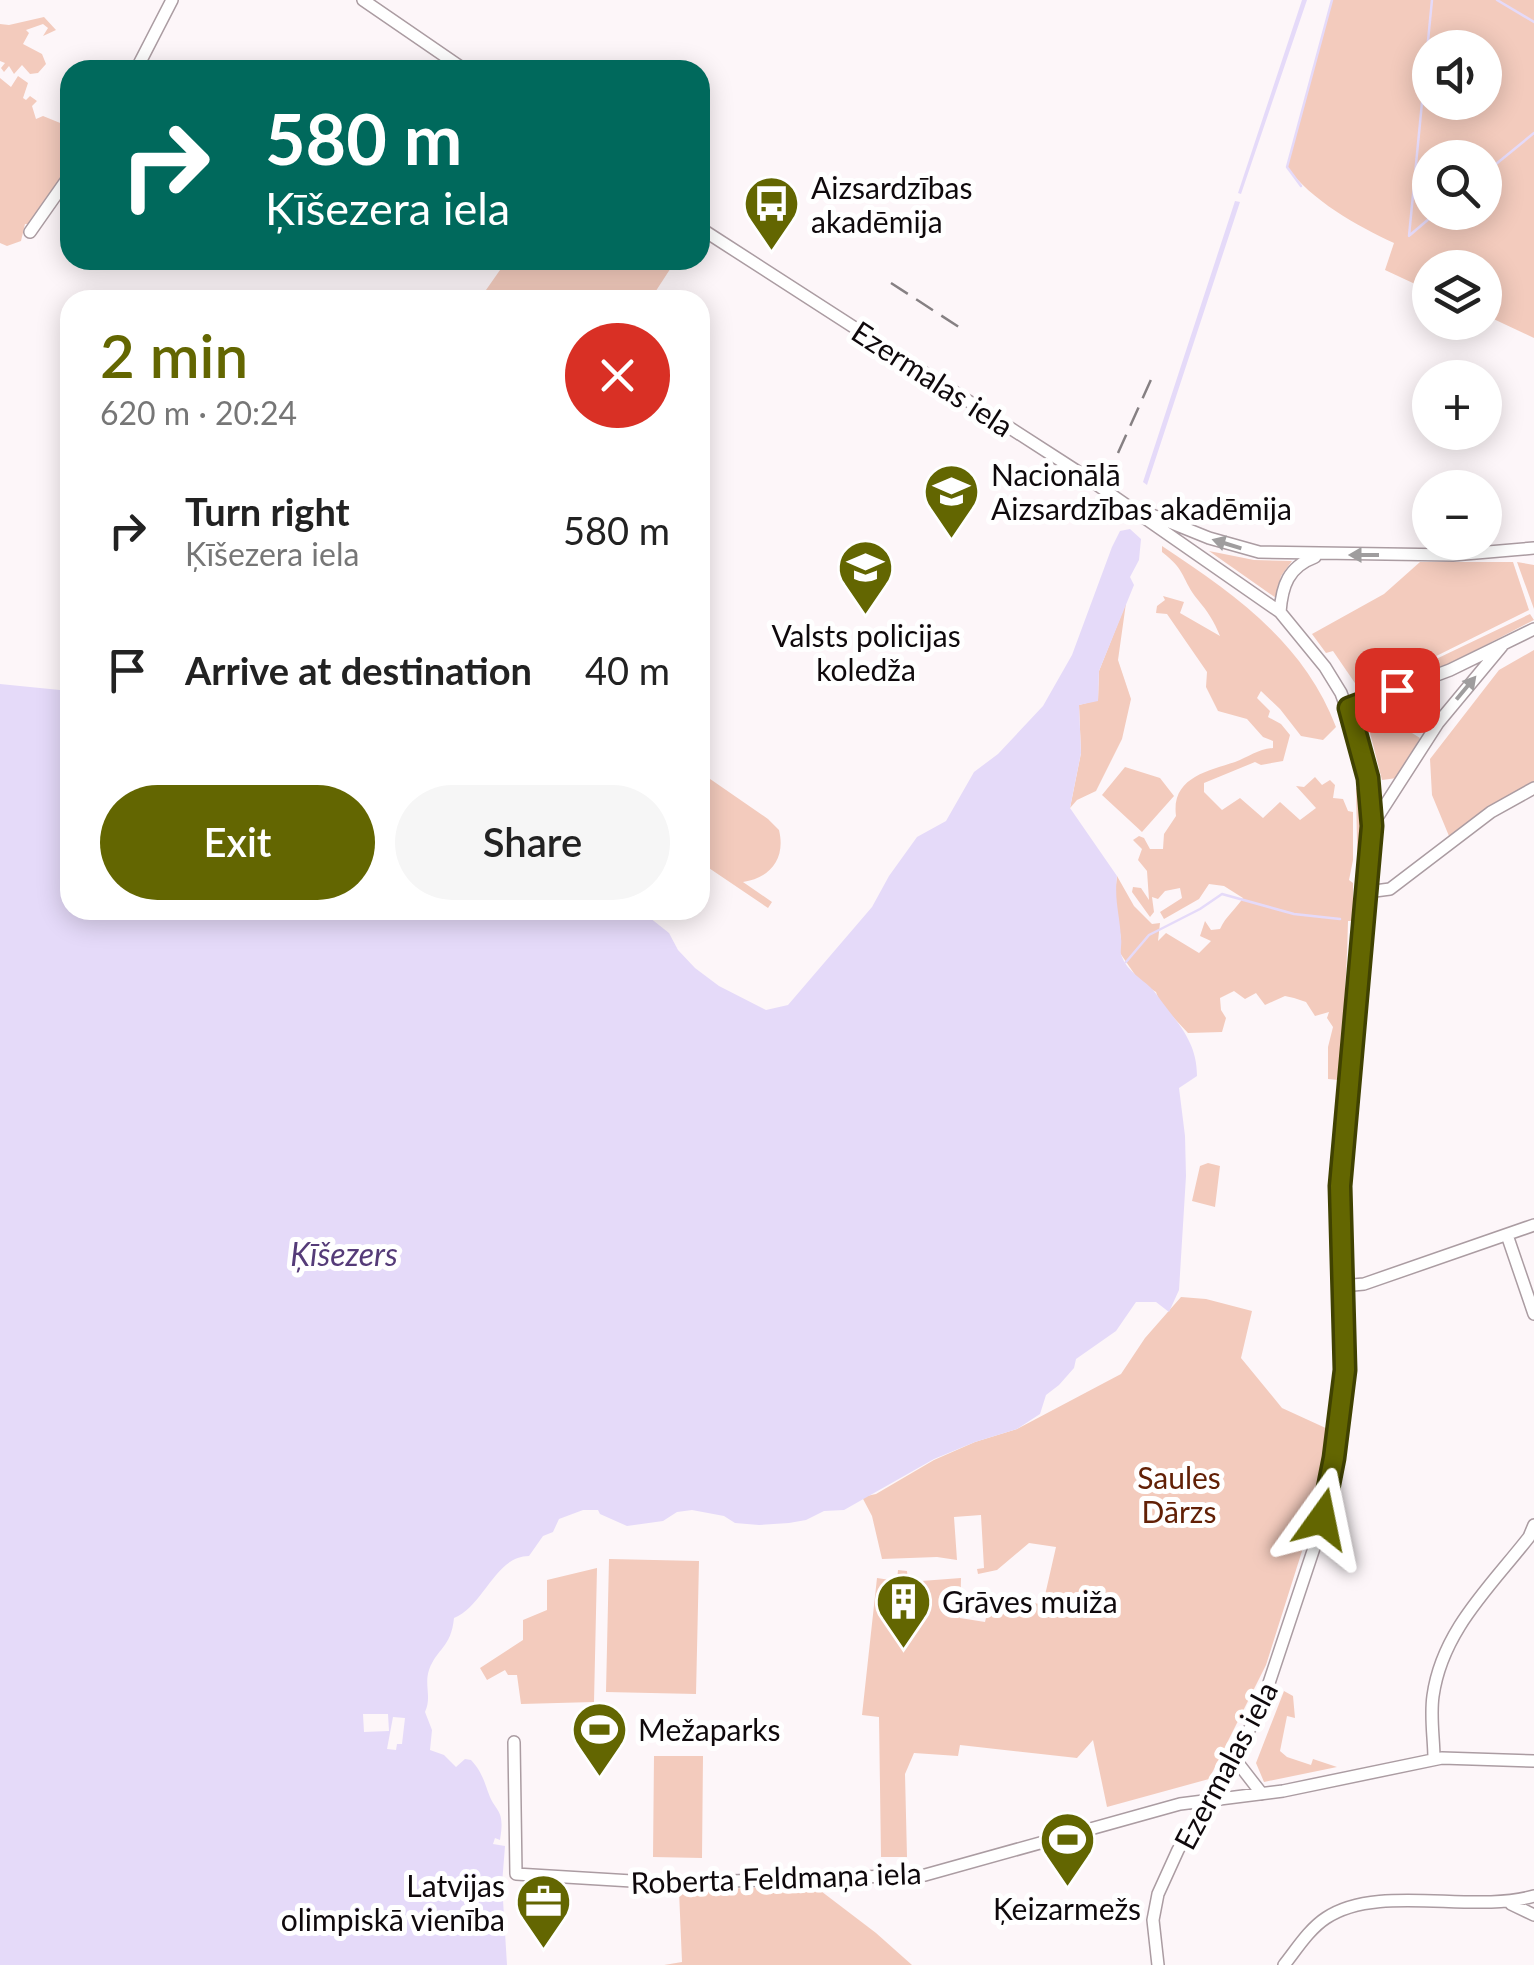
<!DOCTYPE html>
<meta charset="utf-8">
<style>
body{margin:0;font-family:Lato,sans-serif;background:#f6f6f6;color:#222;height:100vh;display:flex;flex-direction:column;font-size:38px;white-space:nowrap}
*{box-sizing:border-box;margin:0}
p{font-size:32px;color:#767676}
.icon{flex:none;width:55px;height:55px;fill:none;stroke:currentColor;stroke-width:2;stroke-linecap:round;stroke-linejoin:round}
.map{position:relative;flex:1;overflow:hidden}
.details{position:absolute;left:60px;top:290px;width:650px;height:630px;display:flex;flex-direction:column;background:#fff;border-radius:30px;box-shadow:0 5px 25px #0003}
.details>*{flex:none}
.banner{position:absolute;left:60px;top:60px;width:650px;height:210px;border-radius:30px;box-shadow:0 5px 25px #0003;background:#00695c;color:#fff;overflow:hidden}
.fabs{position:absolute;left:1412px;top:30px;display:grid;gap:20px}
.fabs a{display:grid;place-items:center;width:90px;height:90px;border-radius:50%;background:#fff;box-shadow:0 5px 25px #0003;font-size:50px}
.pin{position:absolute;display:grid;place-items:center;width:85px;height:85px;color:#fff;margin:-42px;border-radius:20px;box-shadow:0 5px 15px #0006}
.me{position:absolute;width:110px;margin:-55px;rotate:12deg;stroke-linejoin:round;filter:drop-shadow(0 0 8px #0008)}
.turn{display:flex;align-items:center;gap:35px;height:210px;padding:0 40px;font-size:45px}
.turn .icon{width:130px;height:130px;stroke-width:2.5}
.turn b{display:block;font-size:70px;line-height:85px}
.round{display:grid;place-items:center;flex:none;width:105px;height:105px;border-radius:52px;background:#f6f6f6}
.summary{display:flex;align-items:center;justify-content:space-between;height:170px;padding:0 40px}
h1{font-size:60px;font-weight:600;line-height:75px;color:#636601}
.action{display:flex;gap:20px;margin-top:auto;padding:20px 40px}
.action a{flex:1;height:115px;border-radius:60px;background:#636601;color:#fff;font-size:40px;font-weight:600;line-height:115px;text-align:center}
.action a+a{background:#f6f6f6;color:#222}
ul{padding:0;list-style:none}
li{display:flex;align-items:center;gap:30px;height:140px;padding:0 40px}
li div{flex:1}
li b{display:block;font-size:38px}
li em{font-style:normal}
.map>svg:first-child{display:block}
.green{fill:#f3cbbd;fill-rule:evenodd}
.water{fill:#e5daf9}
.pier{fill:#fdf6f9}
.lines{fill:none;stroke-linecap:round;stroke-linejoin:round}
.stream{stroke:#e5daf9;stroke-width:2.5}
.minor-casing{stroke:#ab9ca2;stroke-width:14}
.minor{stroke:#fff;stroke-width:11}
.rail{stroke:#868083;stroke-width:2.5;stroke-dasharray:20 10;stroke-linecap:butt}
.oneway{fill:#9f9d9e}
.route-casing{stroke:#404201;stroke-width:25}
.route{stroke:#636601;stroke-width:18}
.labels{text-anchor:middle;dominant-baseline:central;stroke-width:10;stroke-linejoin:round;paint-order:stroke}
.poi-label{font-size:30px;fill:#0f090c;stroke:#fff;text-anchor:start}
.street-label{font-size:30px;fill:#0f090c;stroke:#fff}
.park-label{font-size:30px;fill:#622006;stroke:#fff}
.water-label{font-size:32px;font-style:italic;fill:#553b78;stroke:#fff}
</style>
<div class="map">
<svg width="1534" height="1965" viewBox="0 0 1534 1965">
<rect width="100%" height="100%" fill="#fdf6f9"/>
<path class="green" d="M1332,0H1534V338L1485,315V268H1430V291L1385,270L1394,243C1357,226 1311,200 1287,167ZM1430,48H1485V102H1430ZM1430,158H1485V212H1430Z
M44,17L56,30L43,36L48,28L43,24L26,30L29,33L23,44L42,54L46,64L38,73L30,74L22,65L14,74L9,66L4,72L1,68L5,63L0,61V24L9,25Z
M18,76L28,83L23,98L26,100L30,96L37,101L32,106L36,119L43,116L70,127V172L31,224H25L21,241L7,246L0,243V78L11,87Z
M507,260H676L650,300H479Z
M1162,546C1236,595 1304,643 1336,727L1323,740L1301,736L1280,709L1261,691L1257,698L1270,711L1268,717L1281,724L1290,735L1283,761L1261,765L1255,762L1204,783V792L1222,810L1240,798L1263,818L1280,802L1300,820L1316,808L1296,786L1304,787L1315,777L1322,785L1330,780L1335,785L1333,798L1343,799L1348,811L1353,812V860L1349,880L1353,883V921H1348C1347,972 1343,1026 1338,1080L1328,1079V1047L1333,1027L1327,1018L1329,1012L1315,1016L1306,1002L1294,998L1285,996L1265,1005L1256,993L1245,999L1234,991L1220,998L1221,1010L1226,1018L1222,1032L1188,1033L1160,1003L1156,992L1140,982L1120,953L1121,938L1114,902L1117,876L1134,906L1152,924L1160,923L1158,941L1166,933L1199,953L1211,941L1200,936L1205,921L1211,930L1220,929C1226,916 1235,910 1243,898L1224,886L1209,884L1199,899L1164,919L1160,912L1182,898L1180,888L1165,891L1158,899L1152,897L1154,912L1150,917L1132,892L1133,887L1141,888L1149,900L1147,871L1138,860L1142,849L1133,840L1139,836L1144,838L1150,849H1163L1164,834L1176,816C1171,778 1207,771 1235,762C1249,757 1258,749 1273,748V741L1263,737L1247,719L1218,711L1206,687L1207,672L1167,614L1156,613L1157,606L1165,600L1163,596L1184,602L1180,613L1220,636C1214,621 1208,612 1198,600C1181,579 1187,571 1162,552Z
M1209,551L1254,560L1292,561L1281,576L1276,598Z
M1420,562H1513L1529,610L1406,671L1359,689L1333,651L1326,653L1312,634L1384,594Z
M1517,562L1534,565V609Z
M1126,603L1118,660L1131,699L1122,739L1096,791L1077,800L1070,808L1081,753L1079,705L1098,700L1099,671Z
M1530,614L1534,620C1492,641 1406,691 1363,694Z
M1534,650V782L1508,796L1449,836L1432,795L1430,759L1499,670Z
M1383,715L1420,738L1397,778L1382,780L1368,725Z
M1125,767L1160,778L1174,796L1142,832L1102,795Z
M700,772L768,819L779,830C786,859 770,878 743,882L772,902L768,908L700,862Z
M1360,787L1363,823L1358,899L1356,788Z
M1208,1163L1220,1166L1215,1207L1192,1201L1200,1166Z
M1181,1297L1206,1299L1252,1311L1241,1358L1282,1408L1330,1430L1321,1491L1266,1665L1209,1779L1107,1807L1093,1740L1077,1758L960,1745L958,1756L914,1753L905,1774L907,1857H881L879,1717L862,1715L877,1578L897,1581L898,1570L907,1571L908,1582L961,1578L960,1618L985,1622L990,1600L1043,1604L1056,1547L1029,1543L997,1570L978,1574L977,1569L984,1568L981,1515L954,1517L957,1560L937,1557L882,1559L872,1516L862,1497L876,1494L934,1460L975,1442L1017,1429L1121,1374L1145,1338Z
M609,1559L699,1561L696,1694L606,1692Z
M597,1568L594,1702L521,1704L517,1675H508L505,1670L487,1680L480,1668L523,1640V1620L547,1610V1580Z
M1284,1691L1293,1696L1295,1718L1287,1716L1280,1751L1287,1757L1311,1765L1313,1759L1337,1767L1264,1782L1256,1763Z
M654,1756H703L702,1858L653,1857Z
M813,1885L876,1933L912,1965H664L682,1962L679,1891Z"/>
<path class="water" d="M1302,0H1307L1241,194L1238,193Z
M1235,201L1240,202L1147,485L1143,482Z
M1130,529L1141,539L1139,560L1130,577L1134,585L1099,671L1098,701L1079,705L1081,753L1070,808L1117,876C1114,901 1120,915 1121,939C1122,943 1120,950 1121,954C1127,974 1148,981 1157,995C1175,1021 1197,1039 1197,1076L1179,1088L1185,1136L1186,1176L1179,1290L1169,1312L1156,1302H1136L1116,1331L1076,1359L1074,1368L1059,1385L1046,1395L1040,1414L1017,1429L975,1442L934,1459L844,1510L824,1511L806,1520L789,1523L759,1525L735,1523L724,1516L692,1510L677,1512L663,1521L627,1526L600,1514L598,1510H583L559,1519L553,1532L543,1536L529,1556C495,1556 484,1606 454,1618C451,1648 437,1648 429,1670C424,1685 432,1697 425,1712L432,1730L430,1750L444,1755L456,1767L465,1759L471,1760C483,1773 484,1782 490,1797C497,1813 505,1810 500,1840L495,1838L493,1844L505,1846L502,1884L507,1965H0V684L60,690L70,695V910H640L669,933L678,950L695,968L719,986L766,1010L788,1005L872,907L889,876L917,837L946,821L974,772L998,754L1043,706L1072,655L1112,547L1120,531Z"/>
<path class="pier" d="M363,1714H388L389,1731L364,1732Z
M393,1717L405,1718L402,1744H397L396,1750L387,1749Z"/>
<g class="lines">
<path class="stream" d="M1497,0L1534,22
M1485,173L1534,133
M1301,186L1287,167L1332,0
M1410,235L1437,212
M1409,236L1432,0
M1126,962L1149,935L1200,909L1222,894L1294,914L1340,919"/>
<defs>
<path id="minor" d="M363,0L465,70
M136,70L172,0
M700,228L1083,475L1280,612L1325,667L1341,693L1363,753L1372,826L1340,1186L1345,1370L1334,1459L1317,1539L1259,1713L1178,1850L1158,1894L1153,1920L1158,1965
M30,232L70,175
M1147,513L1209,538L1259,552L1453,555L1534,548
M1280,612C1282,586 1288,567 1315,557
M1349,708L1450,670L1534,629
M1373,824L1438,723L1502,646
M1367,892L1390,889L1491,812L1534,788
M1507,1235L1534,1314
M1342,1286L1364,1284L1534,1225
M514,1742L516,1874L665,1883L925,1875L1180,1804L1283,1791L1442,1758L1534,1761
M1234,1758L1262,1794
M1434,1759C1434,1739 1430,1717 1433,1696C1442,1631 1490,1587 1529,1537L1534,1525
M1511,1904L1534,1915
M1284,1965C1296,1950 1309,1929 1326,1918C1378,1883 1473,1914 1534,1896"/>
</defs>
<use href="#minor" class="minor-casing"/>
<use href="#minor" class="minor"/>
<path class="rail" d="M891,283L965,331
M1118,453L1154,373"/>
</g>
<defs><path id="oneway-solid" d="M-6-.8H1V-3.2L6.5 0L1 3.2V.8H-6Z" transform="scale(2.5)"/></defs>
<g class="oneway">
<use href="#oneway-solid" transform="translate(1227 544) rotate(-163)"/>
<use href="#oneway-solid" transform="translate(1364 555) rotate(-180)"/>
<use href="#oneway-solid" transform="translate(1466 688) rotate(-50)"/>
</g>
<g class="lines">
<defs>
<path id="route" d="M1322,1519L1334,1458L1345,1370L1340,1186L1372,826L1368,778L1349,708L1397,690"/>
</defs>
<use href="#route" class="route-casing"/>
<use href="#route" class="route"/>
</g>
<defs>
<symbol id="bus-pin" viewBox="-11 -11 22 30"><path d="M0 17L-7.5 6A9.5 9.5 0 1 1 7.5 6Z" fill="#636601" stroke="#fff"/><path d="M-5-6H5V4H4V6H2V4H-2V6H-4V4H-5ZM-3.5-4V0h7V-4ZM-3.5 1.2v1.5H-2V1.2ZM2 1.2v1.5H3.5V1.2Z" fill="#fff"/></symbol>
<symbol id="university-pin" viewBox="-11 -11 22 30"><path d="M0 17L-7.5 6A9.5 9.5 0 1 1 7.5 6Z" fill="#636601" stroke="#fff"/><path d="M0-5L7-2L0 1L-7-2ZM-4 1L0 2.5L4 1V4Q0 6-4 4Z" fill="#fff"/></symbol>
<symbol id="building-pin" viewBox="-11 -11 22 30"><path d="M0 17L-7.5 6A9.5 9.5 0 1 1 7.5 6Z" fill="#636601" stroke="#fff"/><path d="M-4-6H4V6H1V3H-1V6H-4ZM-2.5-4.3h1.7v1.8h-1.7ZM.8-4.3h1.7v1.8H.8ZM-2.5-1h1.7V.8h-1.7ZM.8-1h1.7V.8H.8Z" fill="#fff"/></symbol>
<symbol id="stadium-pin" viewBox="-11 -11 22 30"><path d="M0 17L-7.5 6A9.5 9.5 0 1 1 7.5 6Z" fill="#636601" stroke="#fff"/><path d="M0-5a6.5 5 0 1 0 0 10a6.5 5 0 1 0 0-10ZM-3.5-1.8h7v3.6h-7Z" fill="#fff"/></symbol>
<symbol id="office-pin" viewBox="-11 -11 22 30"><path d="M0 17L-7.5 6A9.5 9.5 0 1 1 7.5 6Z" fill="#636601" stroke="#fff"/><path d="M-6-3h4V-5.5h4V-3h4V5H-6ZM-1-4.5V-3h2v-1.5ZM-6 0V1H6V0Z" fill="#fff"/></symbol>
</defs>
<g fill-rule="evenodd">
<use href="#bus-pin" x="740" y="172" width="63" height="86"/>
<use href="#university-pin" x="920" y="460" width="63" height="86"/>
<use href="#university-pin" x="834" y="536" width="63" height="86"/>
<use href="#building-pin" x="872" y="1570" width="63" height="86"/>
<use href="#stadium-pin" x="568" y="1698" width="63" height="86"/>
<use href="#stadium-pin" x="1036" y="1808" width="63" height="86"/>
<use href="#office-pin" x="512" y="1870" width="63" height="86"/>
</g>
<g class="labels">
<g class="poi-label">
<text x="811" y="187">Aizsardzības<tspan x="811" dy="34">akadēmija</tspan></text>
<text x="991" y="474">Nacionālā<tspan x="991" dy="34">Aizsardzības akadēmija</tspan></text>
<text x="866" y="635" text-anchor="middle">Valsts policijas<tspan x="866" dy="34">koledža</tspan></text>
<text x="942" y="1601">Grāves muiža</text>
<text x="638" y="1729">Mežaparks</text>
<text x="505" y="1885" text-anchor="end">Latvijas<tspan x="505" dy="34">olimpiskā vienība</tspan></text>
<text x="1067" y="1908" text-anchor="middle">Ķeizarmežs</text>
</g>
<g class="street-label">
<text transform="translate(933 378) rotate(33)">Ezermalas iela</text>
<text transform="translate(1225 1765) rotate(-62)">Ezermalas iela</text>
<text transform="translate(776 1877) rotate(-2)">Roberta Feldmaņa iela</text>
</g>
<g class="park-label">
<text x="1179" y="1477">Saules<tspan x="1179" dy="34">Dārzs</tspan></text>
</g>
<g class="water-label">
<text x="344" y="1253">Ķīšezers</text>
</g>
</g>
</svg>
<div class="fabs">
<a><svg class="icon" aria-label="sound" viewBox="0 0 24 24"><path d="M4 9h4l5-4v14l-5-4H4zM17 9q2 3 0 6"/></svg></a>
<a><svg class="icon" aria-label="search" viewBox="0 0 24 24"><circle cx="10" cy="10" r="6"/><path d="M15 15l6 6"/></svg></a>
<a><svg class="icon" aria-label="layers" viewBox="0 0 24 24"><path d="M12 4l9 5-9 5-9-5zM3 14l9 5 9-5"/></svg></a>
<a>+</a>
<a>−</a>
</div>
<div class="pin" style="left:1397px;top:690px;background:#d93025"><svg class="icon" aria-label="arrive" viewBox="0 0 24 24"><path d="M6 21V4h12l-3 4 3 4H6"/></svg></div>
<svg class="me" style="left:1322px;top:1519px" viewBox="-20 -20 40 40"><path d="M0-17L14 15 0 8-14 15z" fill="#636601" stroke="#fff" stroke-width="4"/></svg>
<div class="banner">
<div class="turn"><svg class="icon" aria-label="right" viewBox="0 0 24 24"><path d="M7 20v-9h11M14 6l5 5-5 5"/></svg><div><b>580 m</b>Ķīšezera iela</div></div>
</div>
<section class="details">
<div class="summary"><div><h1>2 min</h1><p>620 m · 20:24</p></div><a class="round" style="background:#d93025;color:#fff"><svg class="icon" aria-label="close" viewBox="0 0 24 24"><path d="M6 6l12 12M18 6L6 18"/></svg></a></div>
<ul>
<li><svg class="icon" aria-label="right" viewBox="0 0 24 24"><path d="M7 20v-9h11M14 6l5 5-5 5"/></svg><div><b>Turn right</b><p>Ķīšezera iela</p></div><em>580 m</em></li>
<li><svg class="icon" aria-label="arrive" viewBox="0 0 24 24"><path d="M6 21V4h12l-3 4 3 4H6"/></svg><div><b>Arrive at destination</b></div><em>40 m</em></li>
</ul>
<div class="action"><a>Exit</a><a>Share</a></div>
</section>
</div>
